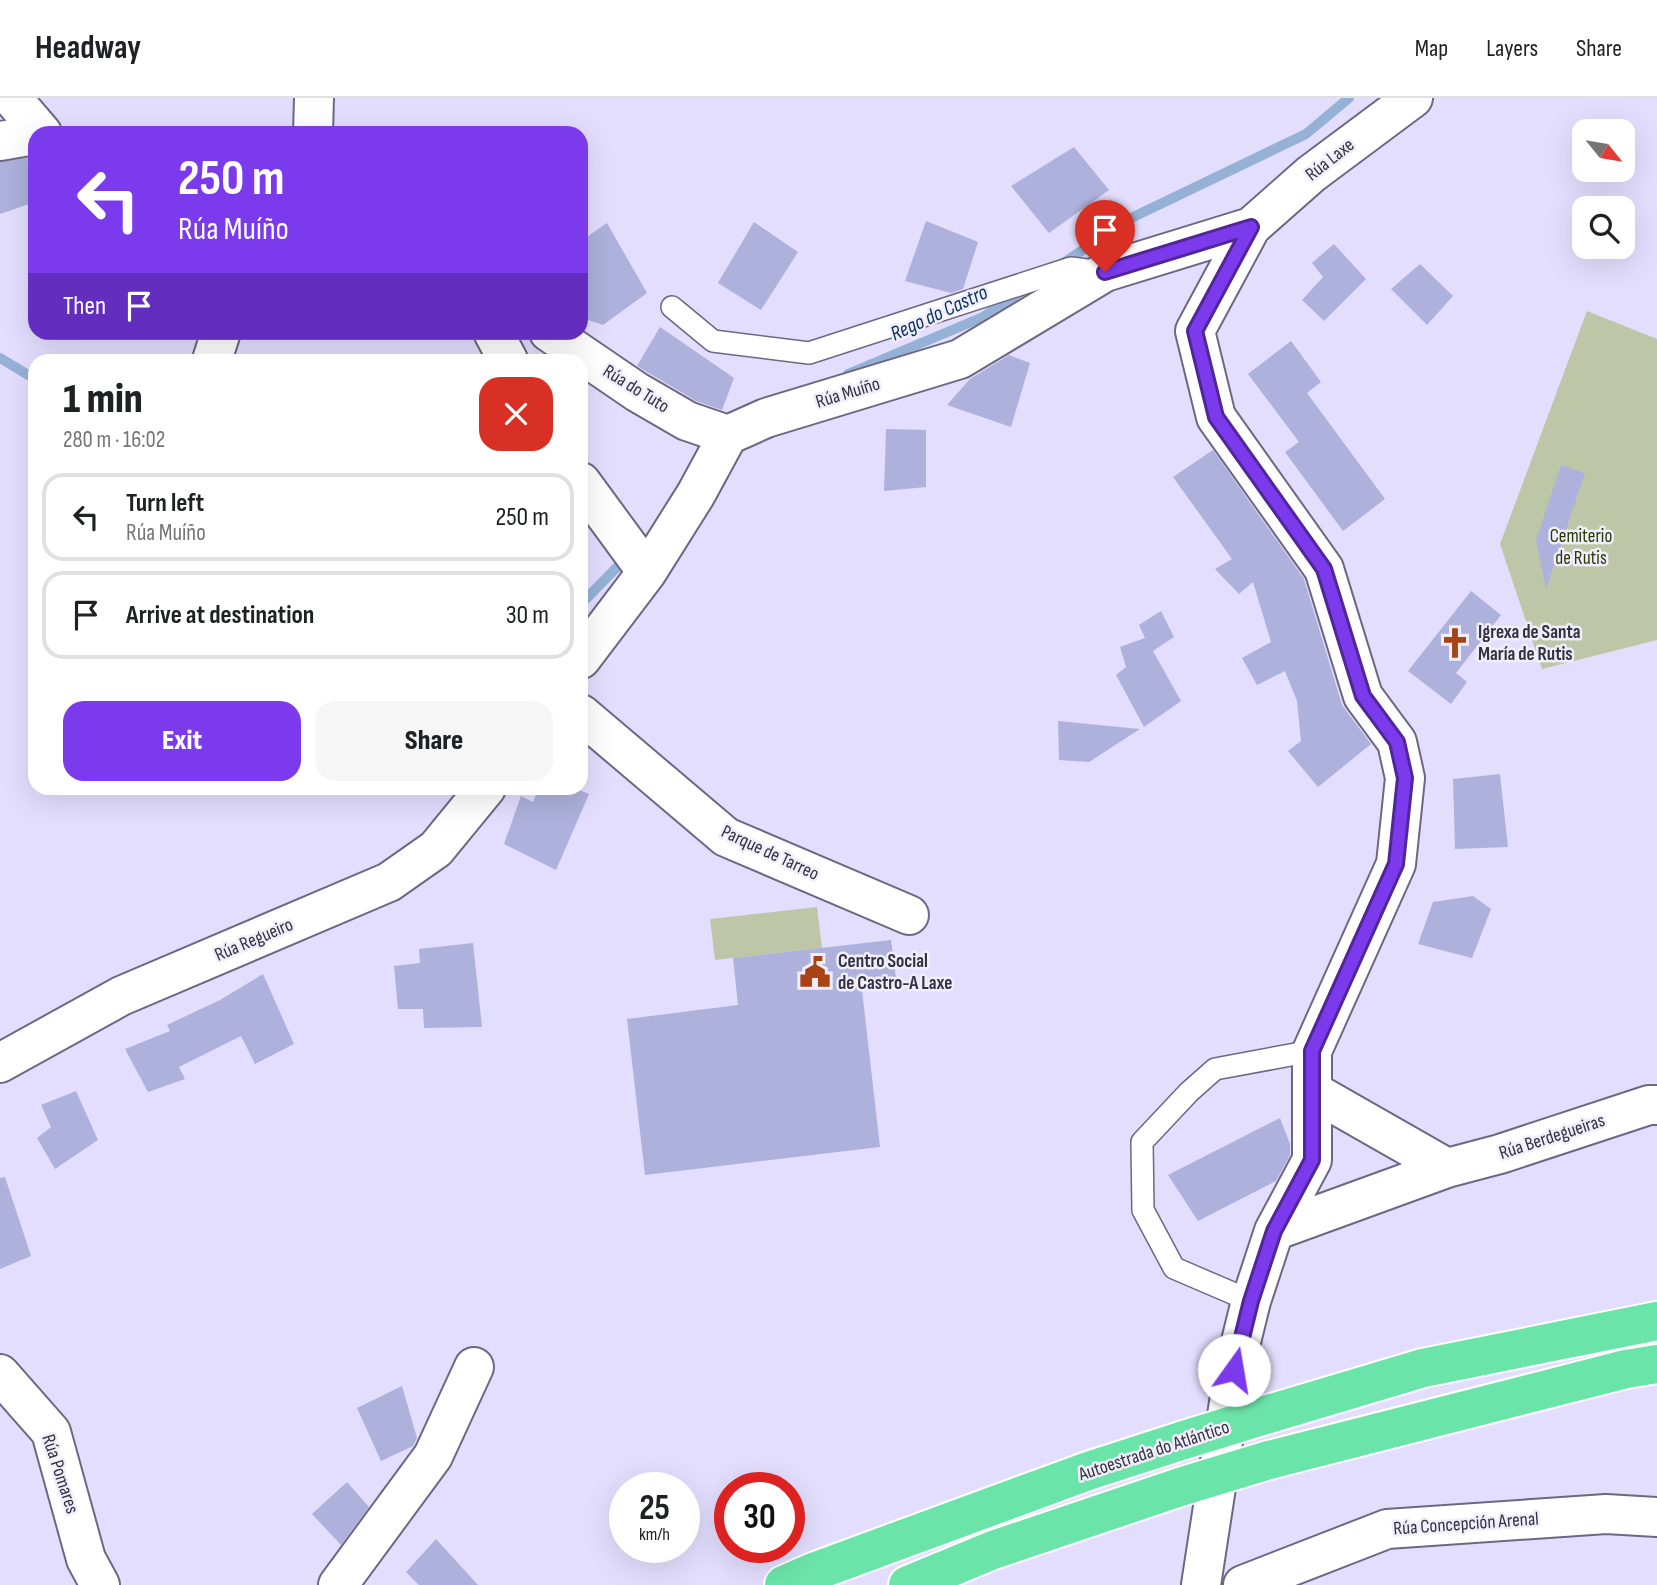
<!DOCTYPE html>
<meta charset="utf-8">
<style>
body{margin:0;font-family:"Sofia Sans Condensed",sans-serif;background:#f6f6f6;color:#202124;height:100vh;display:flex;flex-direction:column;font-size:26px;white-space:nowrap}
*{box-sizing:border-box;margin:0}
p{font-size:23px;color:#757577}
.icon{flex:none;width:38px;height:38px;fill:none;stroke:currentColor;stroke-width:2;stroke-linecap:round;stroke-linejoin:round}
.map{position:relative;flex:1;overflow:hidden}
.drawer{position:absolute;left:28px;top:256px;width:560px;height:441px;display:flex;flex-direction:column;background:#fff;border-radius:21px;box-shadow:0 7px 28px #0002}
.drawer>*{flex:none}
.top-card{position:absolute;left:28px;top:28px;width:560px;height:214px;border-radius:21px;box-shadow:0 7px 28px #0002;background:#7c3aed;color:#fff;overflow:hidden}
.needle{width:46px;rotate:120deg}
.tools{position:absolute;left:1572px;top:21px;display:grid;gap:14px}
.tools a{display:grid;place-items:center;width:63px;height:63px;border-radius:14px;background:#fff;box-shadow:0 7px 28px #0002;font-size:35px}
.speed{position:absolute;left:609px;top:1374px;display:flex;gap:14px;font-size:35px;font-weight:700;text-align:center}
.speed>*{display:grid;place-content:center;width:91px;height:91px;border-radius:50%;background:#fff;box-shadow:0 7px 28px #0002;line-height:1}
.speed small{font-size:18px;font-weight:400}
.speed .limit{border:10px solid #d22;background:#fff;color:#111}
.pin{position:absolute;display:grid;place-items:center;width:60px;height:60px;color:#fff;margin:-72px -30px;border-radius:50% 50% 50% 0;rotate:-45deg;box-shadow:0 0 7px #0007}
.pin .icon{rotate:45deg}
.me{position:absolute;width:77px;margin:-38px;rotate:13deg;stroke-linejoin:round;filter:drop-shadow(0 0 5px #0008)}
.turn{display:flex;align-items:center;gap:24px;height:147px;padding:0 35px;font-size:32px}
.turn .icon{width:91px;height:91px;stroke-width:2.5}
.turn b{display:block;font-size:49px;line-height:60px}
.then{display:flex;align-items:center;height:66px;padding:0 35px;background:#0003;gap:14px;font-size:26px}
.round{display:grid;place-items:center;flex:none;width:74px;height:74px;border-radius:21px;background:#f6f6f6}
.head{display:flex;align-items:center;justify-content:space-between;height:119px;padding:0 35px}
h1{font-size:42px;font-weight:800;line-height:52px}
.button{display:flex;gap:14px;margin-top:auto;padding:14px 35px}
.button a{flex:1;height:80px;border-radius:21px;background:#7c3aed;color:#fff;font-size:28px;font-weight:800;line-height:80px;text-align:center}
.button a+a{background:#f6f6f6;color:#202124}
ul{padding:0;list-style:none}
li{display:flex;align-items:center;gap:21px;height:88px;margin:0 14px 10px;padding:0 21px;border:4px solid #e0e0e0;border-radius:21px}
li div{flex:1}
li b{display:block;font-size:26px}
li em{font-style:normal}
header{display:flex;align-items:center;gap:42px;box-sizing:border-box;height:98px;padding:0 35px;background:#fff;border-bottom:2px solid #e0e0e0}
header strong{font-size:33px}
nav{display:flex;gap:38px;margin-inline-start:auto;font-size:24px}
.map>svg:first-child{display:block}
.green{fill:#bdc7a8}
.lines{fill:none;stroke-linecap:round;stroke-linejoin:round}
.stream{stroke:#95b2d6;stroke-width:10}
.building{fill:#adb1db}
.service-casing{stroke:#6d6783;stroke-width:24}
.minor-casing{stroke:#6d6783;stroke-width:42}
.motorway-casing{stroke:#fff;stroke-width:42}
.service{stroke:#fff;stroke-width:21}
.minor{stroke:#fff;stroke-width:38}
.motorway{stroke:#6be4a9;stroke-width:38}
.motorway-bridge-casing{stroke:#fff;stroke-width:42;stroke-linecap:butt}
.motorway-bridge{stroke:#6be4a9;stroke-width:38}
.route-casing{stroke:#51269a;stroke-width:18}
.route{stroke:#7c3aed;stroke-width:12}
.labels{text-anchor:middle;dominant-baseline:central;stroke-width:5;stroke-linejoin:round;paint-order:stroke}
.street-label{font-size:19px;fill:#35323f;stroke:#f0eefb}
.park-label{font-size:19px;fill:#2d3804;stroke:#f0eefb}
.poi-label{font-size:19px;font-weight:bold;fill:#35323f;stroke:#f0eefb;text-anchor:start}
.water-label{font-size:21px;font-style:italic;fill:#06305d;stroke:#f0eefb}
</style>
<header>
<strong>Headway</strong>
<nav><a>Map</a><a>Layers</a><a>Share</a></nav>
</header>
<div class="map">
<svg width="1657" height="1487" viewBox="0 0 1657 1487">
<rect width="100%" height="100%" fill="#e3defe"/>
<path class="green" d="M1587,213L1657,241V542L1542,571L1500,446Z
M817,809L822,850L715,862L710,821Z"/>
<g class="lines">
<path class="stream" d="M1062,166L1127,122L1306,36L1349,0
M0,260L35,281
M848,276L983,219L1022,193
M581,506L627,459"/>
</g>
<path class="building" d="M1074,49L1109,92L1049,135L1011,88Z
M35,59V104L0,116V64Z
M926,123L978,144L963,191L951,195L905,183Z
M754,124L798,154L761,212L718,185Z
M607,125L647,195L603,227L588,222L581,210L584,197L581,192V143Z
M1334,146L1366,181L1324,223L1302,202L1323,179L1312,165Z
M1420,166L1453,198L1427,227L1391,191Z
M660,229L734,280L722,312L696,303L637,268Z
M1291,243L1321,284L1307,295L1385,401L1343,433L1285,354L1299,344L1248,276Z
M1009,257L1030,265L1011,329L947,307L970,281Z
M886,331L926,332V389L884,393Z
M1213,352L1304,481L1342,607L1371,646L1318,689L1288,653L1301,643L1297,603L1285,573L1257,587L1242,560L1271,544L1253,484L1239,496L1215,471L1232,461L1173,379Z
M1561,367L1585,375L1546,491L1536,442Z
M1471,493L1501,517L1456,575L1467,584L1451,606L1408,573Z
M1161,513L1174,539L1153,553L1181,603L1144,629L1116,577L1126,569L1120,549L1145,540L1139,527Z
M1058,623L1140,631L1089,664L1059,662Z
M1500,676L1508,749L1455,751L1453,681Z
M539,690H574L589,696L556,772L504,746L521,698L533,704Z
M1473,798L1491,811L1472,860L1418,846L1433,804Z
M891,842L897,888L862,892L880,1049L645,1077L627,921L738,907L733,860Z
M473,845L482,929L424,930L423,911H398L394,868L420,865L419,851Z
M263,876L294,946L255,966L241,938L179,969L185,981L148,994L125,951L170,933L167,927L220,902Z
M76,993L98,1042L55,1071L37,1040L51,1029L41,1007Z
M1280,1020L1290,1046V1057L1276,1083L1198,1123L1168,1077Z
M5,1079L31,1158L0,1171V1080Z
M402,1288L417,1340L413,1348L381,1363L357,1310Z
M347,1384L369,1409L341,1447L312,1416Z
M436,1441L478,1487H419L406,1474Z"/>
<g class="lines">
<defs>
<path id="service" d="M672,209L713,243L809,255L1071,170L1102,174
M1251,1203L1174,1170L1143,1112L1142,1044L1189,994L1215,971L1312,953"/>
<path id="minor" d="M12,0L42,35
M313,35L314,0
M0,43L35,37
M493,234L508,262
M549,234L637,294L687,323L728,337
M212,262L221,234
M581,384L647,474
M581,561L647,474L696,396L728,337L766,320L960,261L1105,174L1251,129
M581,616L726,739L909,817
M0,965L121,898L389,784L436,751L486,690
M1312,993L1447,1070
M1274,1133L1447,1070L1500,1056L1649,1007H1657
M0,1276L51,1334L86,1461L100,1487
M338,1487L433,1358L474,1269
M1201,1487L1234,1272L1251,1203L1274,1133L1312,1062V953L1396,766L1405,680L1397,644L1363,598L1324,471L1216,319L1195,233L1251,129L1311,76L1413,0
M1243,1487L1387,1431L1606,1416L1657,1419"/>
<path id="motorway" d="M1272,1315L1423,1270L1657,1223
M1269,1362L1626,1271L1657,1266
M784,1487L816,1473L1088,1373L1184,1342
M908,1487L993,1452L1183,1388"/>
</defs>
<use href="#service" class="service-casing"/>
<use href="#minor" class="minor-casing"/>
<use href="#motorway" class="motorway-casing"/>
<use href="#service" class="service"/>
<use href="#minor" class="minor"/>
<use href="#motorway" class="motorway"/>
<defs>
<path id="motorway-bridge" d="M1184,1342L1272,1315
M1183,1388L1269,1362"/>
</defs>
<use href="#motorway-bridge" class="motorway-bridge-casing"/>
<use href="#motorway-bridge" class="motorway-bridge"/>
</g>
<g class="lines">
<defs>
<path id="route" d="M1105,174L1251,129L1195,233L1216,319L1324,471L1363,598L1397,644L1405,680L1396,766L1312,953V1062L1274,1133L1251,1203L1234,1272"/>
</defs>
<use href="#route" class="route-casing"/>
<use href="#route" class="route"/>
</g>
<defs>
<symbol id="church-bare" viewBox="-9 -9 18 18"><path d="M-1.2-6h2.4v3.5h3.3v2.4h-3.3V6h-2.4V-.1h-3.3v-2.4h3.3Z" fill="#a84316" stroke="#f0eefb" stroke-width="2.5" paint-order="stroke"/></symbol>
<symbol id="civic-bare" viewBox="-9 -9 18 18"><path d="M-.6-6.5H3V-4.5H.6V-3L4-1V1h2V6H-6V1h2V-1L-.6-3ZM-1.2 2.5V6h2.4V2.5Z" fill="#a84316" stroke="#f0eefb" stroke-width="2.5" paint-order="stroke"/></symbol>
</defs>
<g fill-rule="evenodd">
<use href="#church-bare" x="1433" y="523" width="44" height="44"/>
<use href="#civic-bare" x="793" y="852" width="44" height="44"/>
</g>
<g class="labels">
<g class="street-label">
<text transform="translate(1330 62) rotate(-38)">Rúa Laxe</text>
<text transform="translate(636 291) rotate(32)">Rúa do Tuto</text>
<text transform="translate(848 295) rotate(-17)">Rúa Muíño</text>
<text transform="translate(770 755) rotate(25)">Parque de Tarreo</text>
<text transform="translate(254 842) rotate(-23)">Rúa Regueiro</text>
<text transform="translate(1552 1039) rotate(-18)">Rúa Berdegueiras</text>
<text transform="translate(1154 1353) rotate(-18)">Autoestrada do Atlántico</text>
<text transform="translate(60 1376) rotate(72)">Rúa Pomares</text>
<text transform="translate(1466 1426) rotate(-4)">Rúa Concepción Arenal</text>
</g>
<g class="park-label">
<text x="1581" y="438">Cemiterio<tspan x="1581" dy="22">de Rutis</tspan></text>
</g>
<g class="poi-label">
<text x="1478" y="534">Igrexa de Santa<tspan x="1478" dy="22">María de Rutis</tspan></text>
<text x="838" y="863">Centro Social<tspan x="838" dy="22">de Castro-A Laxe</tspan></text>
</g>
<g class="water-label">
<text transform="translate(939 215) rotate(-25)">Rego do Castro</text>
</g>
</g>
</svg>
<div class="tools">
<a><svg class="needle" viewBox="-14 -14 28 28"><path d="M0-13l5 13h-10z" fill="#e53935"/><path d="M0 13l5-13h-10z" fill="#757577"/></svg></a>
<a><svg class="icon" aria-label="search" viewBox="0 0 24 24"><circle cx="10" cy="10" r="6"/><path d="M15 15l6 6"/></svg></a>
</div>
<div class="speed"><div>25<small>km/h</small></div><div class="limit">30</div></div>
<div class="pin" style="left:1105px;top:174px;background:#d93025"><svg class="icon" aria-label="arrive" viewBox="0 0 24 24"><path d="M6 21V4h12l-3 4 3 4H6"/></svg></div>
<svg class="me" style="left:1234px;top:1272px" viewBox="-20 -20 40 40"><circle r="19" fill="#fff"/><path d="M0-13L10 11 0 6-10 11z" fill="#7c3aed"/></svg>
<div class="top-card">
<div class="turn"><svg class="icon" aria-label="left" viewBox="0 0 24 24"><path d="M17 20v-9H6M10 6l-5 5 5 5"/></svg><div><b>250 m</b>Rúa Muíño</div></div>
<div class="then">Then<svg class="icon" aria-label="arrive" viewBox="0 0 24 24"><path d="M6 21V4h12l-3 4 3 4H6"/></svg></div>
</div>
<section class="drawer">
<div class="head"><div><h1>1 min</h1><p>280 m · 16:02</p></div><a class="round" style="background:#d93025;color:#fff"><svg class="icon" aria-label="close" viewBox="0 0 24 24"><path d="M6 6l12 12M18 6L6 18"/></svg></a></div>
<ul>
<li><svg class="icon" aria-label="left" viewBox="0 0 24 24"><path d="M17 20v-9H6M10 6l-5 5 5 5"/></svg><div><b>Turn left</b><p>Rúa Muíño</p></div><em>250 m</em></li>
<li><svg class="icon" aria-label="arrive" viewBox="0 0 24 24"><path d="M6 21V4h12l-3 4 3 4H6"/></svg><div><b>Arrive at destination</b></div><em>30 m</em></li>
</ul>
<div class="button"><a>Exit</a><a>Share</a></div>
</section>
</div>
